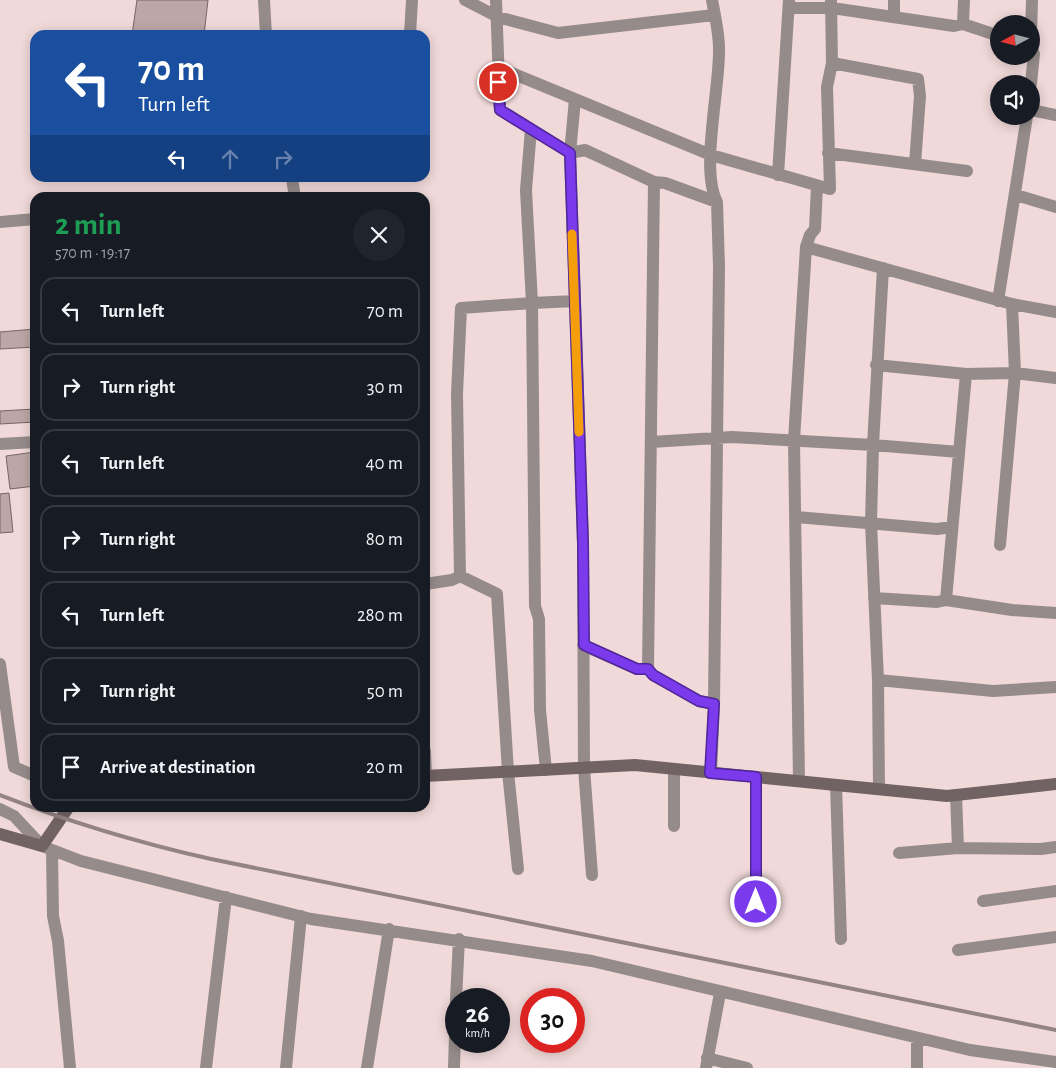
<!DOCTYPE html>
<meta charset="utf-8">
<style>
body{margin:0;font-family:"Alegreya Sans",sans-serif;background:#20242c;color:#f1f3f6;height:100vh;display:flex;flex-direction:column;font-size:19px;white-space:nowrap}
*{box-sizing:border-box;margin:0}
p{font-size:16px;color:#9ea1a6}
.icon{flex:none;width:28px;height:28px;fill:none;stroke:currentColor;stroke-width:2;stroke-linecap:round;stroke-linejoin:round}
.map{position:relative;flex:1;overflow:hidden}
.panel{position:absolute;left:30px;top:192px;width:400px;height:620px;display:flex;flex-direction:column;background:#171b24;border-radius:15px;box-shadow:0 2px 12px #0003}
.panel>*{flex:none}
.top-card{position:absolute;left:30px;top:30px;width:400px;height:152px;border-radius:15px;box-shadow:0 2px 12px #0003;background:#1a4fa0;color:#fff;overflow:hidden}
.needle{width:32px;rotate:263deg}
.fabs{position:absolute;left:990px;top:15px;display:grid;gap:10px}
.fabs a{display:grid;place-items:center;width:50px;height:50px;border-radius:50%;background:#171b24;box-shadow:0 2px 12px #0003;font-size:25px}
.speed{position:absolute;left:445px;top:988px;display:flex;gap:10px;font-size:25px;font-weight:700;text-align:center}
.speed>*{display:grid;place-content:center;width:65px;height:65px;border-radius:50%;background:#171b24;box-shadow:0 2px 12px #0003;line-height:1}
.speed small{font-size:12px;font-weight:400}
.speed .limit{border:8px solid #d22;background:#fff;color:#111}
.pin{position:absolute;display:grid;place-items:center;width:42px;height:42px;color:#fff;margin:-21px;border:2px solid #fff;border-radius:50%;box-shadow:0 1px 5px #0007}
.me{position:absolute;width:55px;margin:-28px;rotate:0deg;stroke-linejoin:round;filter:drop-shadow(0 0 4px #0008)}
.turn{display:flex;align-items:center;gap:18px;height:105px;padding:0 25px;font-size:22px}
.turn .icon{width:65px;height:65px;stroke-width:2.5}
.turn b{display:block;font-size:35px;line-height:42px}
.lanes{display:flex;align-items:center;height:48px;padding:0 25px;background:#0003;justify-content:center;gap:25px;direction:ltr}
.lanes .off{opacity:.35}
.round{display:grid;place-items:center;flex:none;width:52px;height:52px;border-radius:26px;background:#20242c}
.head{display:flex;align-items:center;justify-content:space-between;height:85px;padding:0 25px}
h1{font-size:30px;font-weight:700;line-height:38px;color:#1e9e55}
ul{padding:0;list-style:none}
li{display:flex;align-items:center;gap:15px;height:68px;margin:0 10px 8px;padding:0 15px;border:2px solid #363941;border-radius:15px}
li div{flex:1}
li b{display:block;font-size:19px}
li em{font-style:normal}
.map>svg:first-child{display:block}
.building{fill:#bda7a6;stroke:#786564}
.lines{fill:none;stroke-linecap:round;stroke-linejoin:round}
.street{stroke:#958b8b;stroke-width:12}
.secondary{stroke:#716363;stroke-width:12}
.rail{stroke:#938382;stroke-width:4}
.route-casing{stroke:#51269a;stroke-width:12}
.route{stroke:#7c3aed;stroke-width:9}
.slow{stroke:#f59e0b;stroke-width:9}
</style>
<div class="map">
<svg width="1056" height="1068" viewBox="0 0 1056 1068">
<rect width="100%" height="100%" fill="#f0d9d8"/>
<path class="building" d="M137,0H208L204,35H132Z
M35,329V347L0,349V332Z
M35,409V422L0,424V411Z
M35,452V486L10,489L6,456Z
M9,493L13,532L0,533V494Z"/>
<g class="lines">
<path class="street" d="M264,0L266,35
M465,0L498,17L558,33L714,15
M496,0L500,110L570,153L583,543L584,768L592,875
M790,8H832L954,26L963,24L999,36
M894,17V0
M963,24L964,0
M410,35L412,0
M1031,36L1032,0
M832,63L918,79L920,96L915,164
M497,67L711,155L830,189L827,87L832,63L831,0
M1031,84L1034,54L1031,48
M575,99L570,153L585,150L654,182L665,183L717,202
M1031,110L1056,115
M531,129L526,190L532,303L575,301
M828,153L967,171
M778,175L789,0
M292,178L295,198
M654,182L648,669L653,675L699,701L714,704
M1016,195L1056,207
M0,222L35,219
M806,247L1012,304L1056,312
M998,301L1027,116
M876,365L966,374L1015,373L1056,378
M651,442L732,437L873,445L959,452
M0,444L35,442
M796,517L937,529L952,527
M1000,545L1015,373L1012,304
M460,576L457,394L461,308L532,303L535,606L539,619L540,710L546,770
M460,576L497,594L508,772L518,869
M425,584L452,580L460,576
M874,598L937,602L946,600L1012,610L1056,613
M946,600L966,374
M583,645L637,669H648
M0,664L14,767L35,776
M878,680L993,691L1056,687
M425,751L426,776
M674,769V826
M711,773L714,704L719,267L717,202C700,170 720,88 719,49C719,33 715,16 712,0
M756,777V902
M799,781L794,440L806,247L810,235L815,229L817,186
M836,785L841,939
M879,789L878,680L871,523L873,445L883,268
M956,795L958,848
M0,809L14,816L42,846L81,861L311,919L592,961L970,1050L1056,1062
M52,850L53,916L58,941L70,1068
M899,853L958,848L1041,849L1056,847
M983,901L1056,891
M958,950L1056,937
M456,999L459,939
M707,1058L747,1068
M206,1068L226,897
M286,1068L301,916
M367,1068L389,929
M454,1068L456,1000
M706,1068L720,993
M917,1068V1038"/>
<path class="secondary" d="M425,776L635,765L947,796L1056,784
M0,834L42,846L68,808"/>
<path class="rail" d="M0,795C72,823 136,842 211,859L1056,1030"/>
</g>
<g class="lines">
<defs>
<path id="route" d="M498,82L500,110L570,153L583,543L584,645L637,669H648L653,675L699,701L714,704L710,773L756,777V902"/>
</defs>
<use href="#route" class="route-casing"/>
<use href="#route" class="route"/>
<path class="slow" d="M572,234L579,432"/>
</g>
</svg>
<div class="fabs">
<a><svg class="needle" viewBox="-14 -14 28 28"><path d="M0-13l5 13h-10z" fill="#e53935"/><path d="M0 13l5-13h-10z" fill="#9ea1a6"/></svg></a>
<a><svg class="icon" aria-label="sound" viewBox="0 0 24 24"><path d="M4 9h4l5-4v14l-5-4H4zM17 9q2 3 0 6"/></svg></a>
</div>
<div class="speed"><div>26<small>km/h</small></div><div class="limit">30</div></div>
<div class="pin" style="left:498px;top:82px;background:#d93025"><svg class="icon" aria-label="arrive" viewBox="0 0 24 24"><path d="M6 21V4h12l-3 4 3 4H6"/></svg></div>
<svg class="me" style="left:756px;top:902px" viewBox="-20 -20 40 40"><circle r="17" fill="#7c3aed" stroke="#fff" stroke-width="3"/><path d="M0-11L8 9 0 5-8 9z" fill="#fff"/></svg>
<div class="top-card">
<div class="turn"><svg class="icon" aria-label="left" viewBox="0 0 24 24"><path d="M17 20v-9H6M10 6l-5 5 5 5"/></svg><div><b>70 m</b>Turn left</div></div>
<div class="lanes"><svg class="icon" aria-label="left" viewBox="0 0 24 24"><path d="M17 20v-9H6M10 6l-5 5 5 5"/></svg><svg class="icon off" aria-label="ahead" viewBox="0 0 24 24"><path d="M12 20V5M6 11l6-6 6 6"/></svg><svg class="icon off" aria-label="right" viewBox="0 0 24 24"><path d="M7 20v-9h11M14 6l5 5-5 5"/></svg></div>
</div>
<section class="panel">
<div class="head"><div><h1>2 min</h1><p>570 m · 19:17</p></div><a class="round"><svg class="icon" aria-label="close" viewBox="0 0 24 24"><path d="M6 6l12 12M18 6L6 18"/></svg></a></div>
<ul>
<li><svg class="icon" aria-label="left" viewBox="0 0 24 24"><path d="M17 20v-9H6M10 6l-5 5 5 5"/></svg><div><b>Turn left</b></div><em>70 m</em></li>
<li><svg class="icon" aria-label="right" viewBox="0 0 24 24"><path d="M7 20v-9h11M14 6l5 5-5 5"/></svg><div><b>Turn right</b></div><em>30 m</em></li>
<li><svg class="icon" aria-label="left" viewBox="0 0 24 24"><path d="M17 20v-9H6M10 6l-5 5 5 5"/></svg><div><b>Turn left</b></div><em>40 m</em></li>
<li><svg class="icon" aria-label="right" viewBox="0 0 24 24"><path d="M7 20v-9h11M14 6l5 5-5 5"/></svg><div><b>Turn right</b></div><em>80 m</em></li>
<li><svg class="icon" aria-label="left" viewBox="0 0 24 24"><path d="M17 20v-9H6M10 6l-5 5 5 5"/></svg><div><b>Turn left</b></div><em>280 m</em></li>
<li><svg class="icon" aria-label="right" viewBox="0 0 24 24"><path d="M7 20v-9h11M14 6l5 5-5 5"/></svg><div><b>Turn right</b></div><em>50 m</em></li>
<li><svg class="icon" aria-label="arrive" viewBox="0 0 24 24"><path d="M6 21V4h12l-3 4 3 4H6"/></svg><div><b>Arrive at destination</b></div><em>20 m</em></li>
</ul>
</section>
</div>
